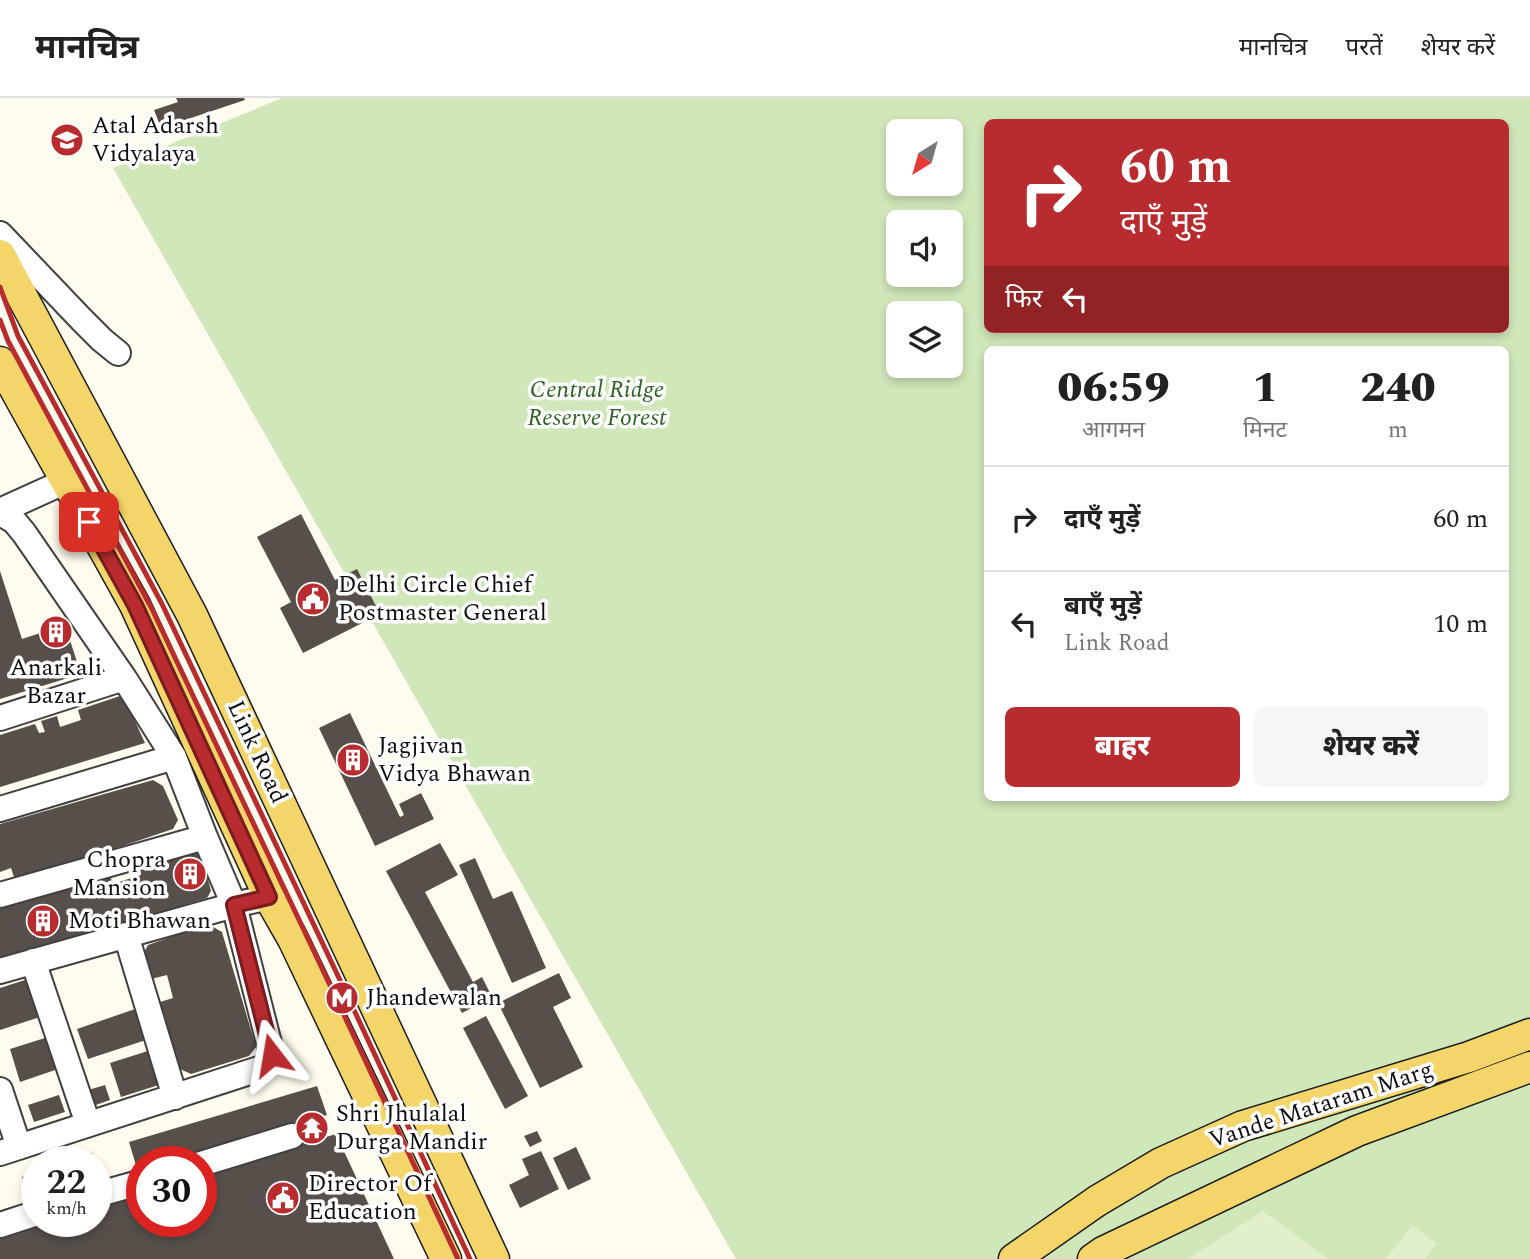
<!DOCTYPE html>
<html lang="hi">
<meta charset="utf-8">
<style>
body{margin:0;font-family:Spectral,"Noto Sans Devanagari",serif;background:#f6f6f6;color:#222;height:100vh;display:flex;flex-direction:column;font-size:26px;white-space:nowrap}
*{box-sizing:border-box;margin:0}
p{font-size:23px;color:#767676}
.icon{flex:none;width:38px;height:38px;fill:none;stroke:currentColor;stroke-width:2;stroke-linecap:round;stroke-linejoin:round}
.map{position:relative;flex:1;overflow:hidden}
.side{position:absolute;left:984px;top:248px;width:525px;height:455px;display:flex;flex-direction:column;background:#fff;border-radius:10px;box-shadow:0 4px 10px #0003}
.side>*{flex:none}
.banner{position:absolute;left:984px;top:21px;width:525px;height:214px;border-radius:10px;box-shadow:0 4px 10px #0003;background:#b82b2e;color:#fff;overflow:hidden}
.needle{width:46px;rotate:217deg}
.buttons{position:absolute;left:886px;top:21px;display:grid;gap:14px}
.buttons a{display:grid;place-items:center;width:77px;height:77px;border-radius:10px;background:#fff;box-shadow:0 4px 10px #0003;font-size:35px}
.speed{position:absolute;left:21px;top:1048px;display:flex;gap:14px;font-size:35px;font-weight:700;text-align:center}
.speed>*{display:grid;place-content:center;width:91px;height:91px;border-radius:50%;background:#fff;box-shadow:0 4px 10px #0003;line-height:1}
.speed small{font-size:18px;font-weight:400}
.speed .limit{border:10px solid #d22;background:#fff;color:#111}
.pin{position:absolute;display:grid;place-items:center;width:60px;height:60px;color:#fff;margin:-30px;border-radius:14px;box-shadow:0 4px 10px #0006}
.me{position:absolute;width:77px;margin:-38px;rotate:346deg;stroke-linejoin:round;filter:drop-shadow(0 0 5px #0008)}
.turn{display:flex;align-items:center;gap:24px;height:147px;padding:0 21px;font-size:32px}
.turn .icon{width:91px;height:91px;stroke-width:2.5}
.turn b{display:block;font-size:49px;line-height:60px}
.then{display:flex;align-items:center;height:66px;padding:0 21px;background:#0003;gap:14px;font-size:26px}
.eta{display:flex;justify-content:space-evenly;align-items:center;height:119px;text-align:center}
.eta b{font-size:42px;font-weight:800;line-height:49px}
.primary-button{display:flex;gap:14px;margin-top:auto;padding:14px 21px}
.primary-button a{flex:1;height:80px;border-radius:10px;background:#b82b2e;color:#fff;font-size:28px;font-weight:800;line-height:80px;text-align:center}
.primary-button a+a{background:#f6f6f6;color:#222}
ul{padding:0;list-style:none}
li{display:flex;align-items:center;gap:21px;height:105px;padding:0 21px;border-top:2px solid #e0e0e0}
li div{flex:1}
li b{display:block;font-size:26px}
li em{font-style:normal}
header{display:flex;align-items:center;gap:42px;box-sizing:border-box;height:98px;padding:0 35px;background:#fff;border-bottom:2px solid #e0e0e0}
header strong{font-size:33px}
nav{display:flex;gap:38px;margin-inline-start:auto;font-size:24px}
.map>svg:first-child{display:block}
.green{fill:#d0e7b9;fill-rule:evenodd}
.pitch{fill:#e1efcb}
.building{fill:#564f4a}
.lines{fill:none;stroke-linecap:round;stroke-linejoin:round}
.minor-casing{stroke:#404040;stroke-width:28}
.major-casing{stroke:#1e1e1e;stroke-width:33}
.minor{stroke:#fff;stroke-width:24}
.major{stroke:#f3d56a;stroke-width:30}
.rail{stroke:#b82b2e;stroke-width:5}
.route-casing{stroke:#781c1e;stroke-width:18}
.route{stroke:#b82b2e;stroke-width:12}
.labels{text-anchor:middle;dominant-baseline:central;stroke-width:7;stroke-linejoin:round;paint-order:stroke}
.poi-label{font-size:24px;fill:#0d0d0d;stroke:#fff;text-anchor:start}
.park-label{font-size:24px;font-style:italic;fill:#2c6220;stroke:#fff}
.street-label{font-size:24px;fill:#0d0d0d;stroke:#fff}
</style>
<header>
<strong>मानचित्र</strong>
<nav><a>मानचित्र</a><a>परतें</a><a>शेयर करें</a></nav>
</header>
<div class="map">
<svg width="1530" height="1161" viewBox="0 0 1530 1161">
<rect width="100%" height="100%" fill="#fefcee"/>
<path class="green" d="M282,0H1530V1161H736L113,70ZM987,24H1505V231H987ZM898,33H950V86H898ZM898,124H950V177H898ZM898,215H950V268H898ZM987,252H1505V700H987Z"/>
<path class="pitch" d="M1263,1113L1329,1161H1187Z
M1412,1127L1437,1146L1425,1161H1386Z"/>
<path class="building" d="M176,0H244L245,2L161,30L154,12L178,4Z
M301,416L335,482L357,471L380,516L303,555L280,510L291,504L257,439Z
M0,473L22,541L65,527L81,576L0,601Z
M123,597L145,645L0,689V637L35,626L39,635L45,634L41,623L57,618L60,629L81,622L78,612Z
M350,615L400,719L404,717L399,706L421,695L434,721L375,748L319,630Z
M153,682L163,688L178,722L173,731L57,770L15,782L11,770L0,774V726Z
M440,745L458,777L425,794L473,884L482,879L492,899L462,915L386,773Z
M193,751L201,754L211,793L207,800L0,863V808L109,775L113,786L141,777L139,768Z
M475,760L493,801L512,793L546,870L512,885L459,767Z
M208,826L222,834L256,949L249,958L191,976L180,971L160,904L173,900L167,877L151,881L143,856L148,847Z
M559,875L571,900L553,909L583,969L540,990L498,905Z
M28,881L40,919L0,932V890Z
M138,910L149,941L88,961L77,931Z
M486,918L528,998L505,1011L463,930Z
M48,939L58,971L20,984L10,951Z
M154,951L165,985L121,999L110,965Z
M105,987L110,1002L90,1009L85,993Z
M317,988L327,1017L319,1019L324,1034L306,1041L300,1025L168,1064H142V1073L138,1074L129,1044Z
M59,997L65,1014L34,1024L28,1007Z
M537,1033L542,1043L530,1049L524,1038Z
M336,1036L394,1161H0V1136L40,1124H96V1107L142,1093V1124H201V1076Z
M576,1049L591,1081L568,1092L553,1060Z
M541,1053L559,1091L520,1110L509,1087L529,1077L522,1061Z
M92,1055L95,1064H67V1063Z
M37,1074V1102L31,1104L22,1079Z"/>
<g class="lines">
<defs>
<path id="minor" d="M0,136L82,222L102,242L118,255
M0,413L66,383
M0,415L14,423L24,435L124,580L174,659L205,739L234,807L272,957L271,962L262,970L0,1055
M0,620L124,580
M0,711L174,659
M0,797L205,739
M126,837L175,999
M33,863L88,1026
M0,873L234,807L269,799
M0,992L19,1049
M201,1066L292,1038
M96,1097L142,1084
M0,1127L37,1115"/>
<path id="major" d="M0,157L192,517L494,1161
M0,264L135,507L269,799L293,841L446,1161
M1014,1161L1097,1103L1161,1065L1243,1028L1469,959L1530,936
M1093,1161L1103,1154L1357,1033L1530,969"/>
</defs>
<use href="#minor" class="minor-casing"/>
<use href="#major" class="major-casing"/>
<use href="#minor" class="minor"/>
<use href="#major" class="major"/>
<path class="rail" d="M0,189L18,238L162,506L347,897L470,1161
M0,222L8,243L152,511L337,902L458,1161"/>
</g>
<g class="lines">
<defs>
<path id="route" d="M89,424L135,507L269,799L234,807L272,957"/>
</defs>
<use href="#route" class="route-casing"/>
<use href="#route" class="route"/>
</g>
<defs>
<symbol id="school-disc" viewBox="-11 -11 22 22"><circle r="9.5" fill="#b82b2e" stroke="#fff"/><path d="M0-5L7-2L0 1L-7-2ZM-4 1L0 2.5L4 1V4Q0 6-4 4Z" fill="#fff"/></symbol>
<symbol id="civic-disc" viewBox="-11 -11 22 22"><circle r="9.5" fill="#b82b2e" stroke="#fff"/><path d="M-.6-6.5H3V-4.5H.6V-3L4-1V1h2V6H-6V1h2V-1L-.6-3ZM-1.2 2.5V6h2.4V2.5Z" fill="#fff"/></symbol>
<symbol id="building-disc" viewBox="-11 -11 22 22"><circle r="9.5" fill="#b82b2e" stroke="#fff"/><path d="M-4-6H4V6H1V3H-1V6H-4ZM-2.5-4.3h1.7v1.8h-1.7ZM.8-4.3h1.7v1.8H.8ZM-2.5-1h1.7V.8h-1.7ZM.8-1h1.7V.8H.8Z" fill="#fff"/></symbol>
<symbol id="metro-disc" viewBox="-11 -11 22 22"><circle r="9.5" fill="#b82b2e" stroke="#fff"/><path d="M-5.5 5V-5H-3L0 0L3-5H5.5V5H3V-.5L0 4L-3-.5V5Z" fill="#fff"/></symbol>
<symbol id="temple-disc" viewBox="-11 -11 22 22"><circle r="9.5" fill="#b82b2e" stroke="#fff"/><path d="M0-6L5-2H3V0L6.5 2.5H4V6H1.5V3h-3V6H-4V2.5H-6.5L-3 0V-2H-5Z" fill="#fff"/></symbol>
</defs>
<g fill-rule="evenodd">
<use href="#school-disc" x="48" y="23" width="38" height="38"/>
<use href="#civic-disc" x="294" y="482" width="38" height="38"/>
<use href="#building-disc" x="37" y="515" width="38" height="38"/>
<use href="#building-disc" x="334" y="643" width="38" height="38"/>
<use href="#building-disc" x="171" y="757" width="38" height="38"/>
<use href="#building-disc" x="24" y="804" width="38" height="38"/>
<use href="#metro-disc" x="323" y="881" width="38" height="38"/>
<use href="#temple-disc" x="293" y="1011" width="38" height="38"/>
<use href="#civic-disc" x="264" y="1081" width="38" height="38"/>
</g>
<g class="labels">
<g class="poi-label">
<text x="92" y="28">Atal Adarsh<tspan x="92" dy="28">Vidyalaya</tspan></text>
<text x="338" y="487">Delhi Circle Chief<tspan x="338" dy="28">Postmaster General</tspan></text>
<text x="56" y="570" text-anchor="middle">Anarkali<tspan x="56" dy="28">Bazar</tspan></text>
<text x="378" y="648">Jagjivan<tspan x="378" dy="28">Vidya Bhawan</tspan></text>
<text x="166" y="762" text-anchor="end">Chopra<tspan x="166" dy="28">Mansion</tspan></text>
<text x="68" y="823">Moti Bhawan</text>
<text x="366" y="900">Jhandewalan</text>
<text x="336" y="1016">Shri Jhulalal<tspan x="336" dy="28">Durga Mandir</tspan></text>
<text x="308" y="1086">Director Of<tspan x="308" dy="28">Education</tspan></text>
</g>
<g class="park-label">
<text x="597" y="292">Central Ridge<tspan x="597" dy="28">Reserve Forest</tspan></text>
</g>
<g class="street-label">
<text transform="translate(257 654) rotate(65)">Link Road</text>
<text transform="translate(1321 1007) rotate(-18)">Vande Mataram Marg</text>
</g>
</g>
</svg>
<div class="buttons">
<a><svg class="needle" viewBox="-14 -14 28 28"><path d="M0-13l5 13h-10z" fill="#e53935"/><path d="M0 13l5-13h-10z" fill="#767676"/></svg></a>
<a><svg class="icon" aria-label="sound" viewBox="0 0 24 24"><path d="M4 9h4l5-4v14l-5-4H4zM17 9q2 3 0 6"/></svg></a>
<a><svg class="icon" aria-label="layers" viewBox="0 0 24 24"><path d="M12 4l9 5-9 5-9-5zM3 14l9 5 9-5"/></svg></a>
</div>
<div class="speed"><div>22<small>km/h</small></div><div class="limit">30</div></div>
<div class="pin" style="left:89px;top:424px;background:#d93025"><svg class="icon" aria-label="arrive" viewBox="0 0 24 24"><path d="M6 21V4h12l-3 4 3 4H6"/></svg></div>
<svg class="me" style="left:272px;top:957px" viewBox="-20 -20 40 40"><path d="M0-17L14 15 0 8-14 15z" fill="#b82b2e" stroke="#fff" stroke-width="4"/></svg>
<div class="banner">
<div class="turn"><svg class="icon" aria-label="right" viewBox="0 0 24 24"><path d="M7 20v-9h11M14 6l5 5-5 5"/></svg><div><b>60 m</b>दाएँ मुड़ें</div></div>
<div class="then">फिर<svg class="icon" aria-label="left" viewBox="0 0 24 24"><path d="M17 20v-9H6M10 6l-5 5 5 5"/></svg></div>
</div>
<section class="side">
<div class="eta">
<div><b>06:59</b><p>आगमन</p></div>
<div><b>1</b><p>मिनट</p></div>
<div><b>240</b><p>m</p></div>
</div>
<ul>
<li><svg class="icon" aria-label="right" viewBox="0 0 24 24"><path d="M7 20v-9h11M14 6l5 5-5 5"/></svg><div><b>दाएँ मुड़ें</b></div><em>60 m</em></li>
<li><svg class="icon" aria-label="left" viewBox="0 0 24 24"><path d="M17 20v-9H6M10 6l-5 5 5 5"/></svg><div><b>बाएँ मुड़ें</b><p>Link Road</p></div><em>10 m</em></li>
</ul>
<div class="primary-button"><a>बाहर</a><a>शेयर करें</a></div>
</section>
</div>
